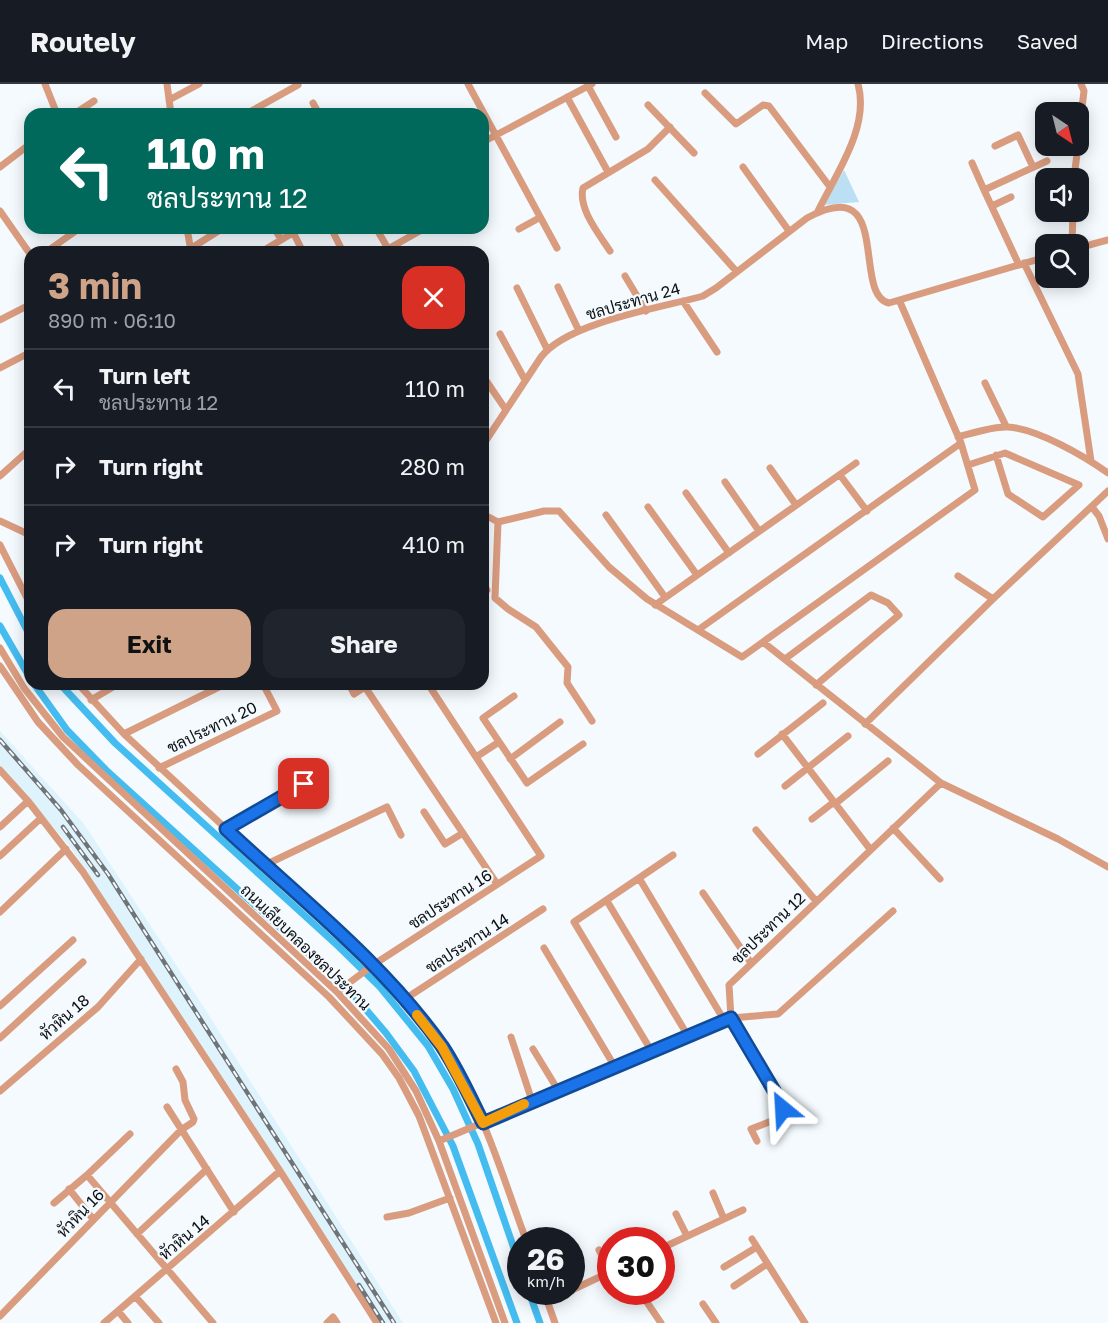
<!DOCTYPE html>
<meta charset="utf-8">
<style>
body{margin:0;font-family:"Golos Text",Sarabun,sans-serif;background:#20242c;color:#f1f3f6;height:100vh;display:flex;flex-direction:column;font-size:22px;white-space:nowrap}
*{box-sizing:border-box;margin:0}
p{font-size:20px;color:#9ea1a6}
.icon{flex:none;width:33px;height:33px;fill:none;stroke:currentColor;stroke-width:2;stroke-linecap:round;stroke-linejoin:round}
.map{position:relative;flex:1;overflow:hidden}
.panel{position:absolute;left:24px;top:162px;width:465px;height:444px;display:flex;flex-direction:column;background:#171b24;border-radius:18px;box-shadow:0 3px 15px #0003}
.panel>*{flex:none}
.banner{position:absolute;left:24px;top:24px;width:465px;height:126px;border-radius:18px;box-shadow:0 3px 15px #0003;background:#00695c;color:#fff;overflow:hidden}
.needle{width:39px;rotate:145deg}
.controls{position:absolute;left:1035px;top:18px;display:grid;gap:12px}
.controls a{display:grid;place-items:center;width:54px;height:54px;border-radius:12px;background:#171b24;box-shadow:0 3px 15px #0003;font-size:30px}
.speed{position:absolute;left:507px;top:1143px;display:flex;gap:12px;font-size:30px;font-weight:700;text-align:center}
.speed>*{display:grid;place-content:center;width:78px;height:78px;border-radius:50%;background:#171b24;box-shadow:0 3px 15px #0003;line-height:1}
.speed small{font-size:15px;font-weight:400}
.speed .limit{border:9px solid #d22;background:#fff;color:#111}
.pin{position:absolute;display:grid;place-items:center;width:51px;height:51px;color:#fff;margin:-26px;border-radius:12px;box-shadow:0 3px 9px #0006}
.me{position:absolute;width:66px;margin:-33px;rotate:333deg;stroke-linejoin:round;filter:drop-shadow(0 0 4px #0008)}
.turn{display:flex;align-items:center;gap:21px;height:126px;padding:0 24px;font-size:27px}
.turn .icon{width:78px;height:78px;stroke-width:2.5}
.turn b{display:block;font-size:42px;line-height:51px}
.round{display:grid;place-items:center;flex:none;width:63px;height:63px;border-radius:18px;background:#20242c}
.overview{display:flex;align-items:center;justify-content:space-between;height:102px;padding:0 24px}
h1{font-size:36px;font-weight:700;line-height:45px;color:#cea387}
.cta{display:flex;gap:12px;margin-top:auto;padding:12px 24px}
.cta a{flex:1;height:69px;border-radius:18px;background:#cea387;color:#111;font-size:24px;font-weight:700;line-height:69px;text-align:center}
.cta a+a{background:#20242c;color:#f1f3f6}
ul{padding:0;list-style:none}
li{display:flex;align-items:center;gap:18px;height:78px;padding:0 24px;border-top:2px solid #363941}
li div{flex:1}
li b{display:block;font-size:22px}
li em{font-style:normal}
header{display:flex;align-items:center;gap:36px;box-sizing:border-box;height:84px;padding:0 30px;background:#171b24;border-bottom:2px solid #363941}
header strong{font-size:28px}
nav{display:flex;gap:33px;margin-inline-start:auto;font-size:21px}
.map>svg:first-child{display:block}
.built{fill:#dff3fd}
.green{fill:#bbe0f3}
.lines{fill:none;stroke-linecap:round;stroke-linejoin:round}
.canal{stroke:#45bcf0;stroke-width:7}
.minor{stroke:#da9c7f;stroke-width:7}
.rail-casing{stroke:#6f7478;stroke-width:4.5}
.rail{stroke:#f4fafe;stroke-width:2;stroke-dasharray:7;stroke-linecap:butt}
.route-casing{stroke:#114b97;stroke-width:15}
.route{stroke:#1a73e8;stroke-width:10}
.slow{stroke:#f59e0b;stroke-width:10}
.labels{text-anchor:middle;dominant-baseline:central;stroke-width:4.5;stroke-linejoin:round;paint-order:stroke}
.street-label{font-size:16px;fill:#0c1114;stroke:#f4fafe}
</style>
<header>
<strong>Routely</strong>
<nav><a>Map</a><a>Directions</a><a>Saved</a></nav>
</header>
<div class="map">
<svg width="1108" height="1239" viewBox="0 0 1108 1239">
<rect width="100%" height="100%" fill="#f4fafe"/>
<path class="built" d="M0,647L84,740L203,922L403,1239H380L283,1086L71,764L0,681Z"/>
<path class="green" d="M844,86L859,118L824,121Z"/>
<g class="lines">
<path class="canal" d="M0,494L30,552
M0,542L30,594
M34,600L67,646L106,686L351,908L386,949L414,987L453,1062L517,1239
M60,600L115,659L338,862L380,903L428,962L453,1005L478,1060L520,1182
M529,1208L540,1239"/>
<path class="minor" d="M45,0L57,30
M167,0L171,30
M468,0L557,164
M588,2L616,53
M705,9L736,40L763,21L769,22L830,103
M567,13L608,88
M169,16L199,0
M313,19L319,30
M648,21L694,69
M74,30L94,17
M246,30L298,1
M1078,57L1084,7L1081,0
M483,58L592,0
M995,62L1018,51L1033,83
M972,79L984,106
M0,83L30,60
M743,83L789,147
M1074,94L1078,62
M655,96L737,188
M992,122L1011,113
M0,127L30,170
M818,127C836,90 870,43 858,0
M187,144L191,168
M274,144L281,155
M331,144L343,168
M376,144L390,168
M519,145L539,134
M293,148L303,168
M1072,160L1073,128
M1078,164L1108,156
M190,165L223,144
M388,165L425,144
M610,167C599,150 578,125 583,104L648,65L670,43
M46,168L80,144
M261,168L301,144
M1024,179L1078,290L1091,377
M1019,181L984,106L1047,77
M625,192L646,227
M558,203L579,247
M517,204L547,265
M683,217L717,268
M0,236L29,221
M500,250L525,296
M0,284L25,271
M483,292L506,326
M985,299L1006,342
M958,353C973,349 993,342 1008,343C1038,345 1084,372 1108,389
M483,361L541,273C568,238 660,224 703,212L716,204L807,134C894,86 851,211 889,219L1046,173
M968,381L1005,369L1079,401L1043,433L1008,410L996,371
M770,384L796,421
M840,391L867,427
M0,392L30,365
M725,398L759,447
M686,409L729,469
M648,423L697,491
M1092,423L1099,432L1108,455
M483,430L498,438L544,427H559L609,483L647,515L742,573L975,406L961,359L900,218
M606,431L665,513
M0,437L30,451
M498,438L495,514L508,525L536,543L568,583L567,599L592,637
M0,461L30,520
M958,492L993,515
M483,500L487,506
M655,521L856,379
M698,546L961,359
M763,558L941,699L1058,755L1108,783
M0,564L24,604L63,653L337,908L389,965L416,1007L439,1057L505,1239
M785,575L871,511L888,519L899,531L816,601
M0,582L38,638L78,681L329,913L382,970L399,994L419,1032L496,1239
M78,600L124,650L373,881C397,907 421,933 442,962C482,1020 502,1091 526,1156
M349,600L354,610L366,602
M365,603L497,800
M514,612L483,634L527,699L583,660
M91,616L118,600
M865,640L993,515L1108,407
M124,650L225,600
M782,650L870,765
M758,670L823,619
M476,673L499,658
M510,675L560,638
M159,684L277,627L263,600
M0,686L28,717L83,788L280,1087L377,1239
M785,702L848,652
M835,720L888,677
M424,728L445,760L463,749
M812,735L834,718
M0,743L28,717
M893,744L940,795
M226,745L304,700
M756,746L816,817
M0,772L41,734
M265,781L387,723L401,751
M639,794L724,936
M703,809L751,879
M607,817L688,952
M0,828L66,765
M544,864L615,983
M337,908L373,881L541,772L428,600
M405,915L543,825
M0,922L73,856
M511,953L532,1017
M0,954L83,878
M533,965L558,1006
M652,968L574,838L673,771
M0,1007L98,923L141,875
M167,1023L234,1128
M439,1057L731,934L729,901L941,699
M757,1057L751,1045L774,1036L781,1030L783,1025L782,1020L731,934L778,930L893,827
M87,1091L213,1239
M69,1105L93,1135
M713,1109L724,1135
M54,1119L87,1091L130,1050
M676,1130L687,1152
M387,1133L409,1129L450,1114
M638,1148L642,1156
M137,1150L207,1085
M752,1155L805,1239
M662,1164L743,1126
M599,1166L610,1188
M724,1183L757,1163
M734,1202L767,1180
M572,1206L610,1188
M544,1208L555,1239
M642,1211L661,1239
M135,1212L159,1239
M548,1217L568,1208
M703,1220L716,1239
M118,1227L128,1239
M0,1232L181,1046L193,1038L194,1035L185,1016L183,998L176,985
M104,1239L280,1087
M327,1239L333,1233L337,1239"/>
<defs>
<path id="rail" d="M0,656L61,726L108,790L394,1239
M63,743L98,791
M359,1201L383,1239"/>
</defs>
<use href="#rail" class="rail-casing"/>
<use href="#rail" class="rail"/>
</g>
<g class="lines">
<defs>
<path id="route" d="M304,700L226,745C300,814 383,879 442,962C458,986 470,1013 483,1039L731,934L782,1020L783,1025"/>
</defs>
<use href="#route" class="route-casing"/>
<use href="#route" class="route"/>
<path class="slow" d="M417,931L442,963L483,1039L524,1020"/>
</g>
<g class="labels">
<g class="street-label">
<text transform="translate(633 217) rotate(-16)">ชลประทาน 24</text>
<text transform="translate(212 643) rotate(-26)">ชลประทาน 20</text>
<text transform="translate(450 815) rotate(-33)">ชลประทาน 16</text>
<text transform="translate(768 844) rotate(-44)">ชลประทาน 12</text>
<text transform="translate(467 859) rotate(-33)">ชลประทาน 14</text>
<text transform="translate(306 863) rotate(44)">ถนนเลียบคลองชลประทาน</text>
<text transform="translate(64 933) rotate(-41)">หัวหิน 18</text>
<text transform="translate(80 1129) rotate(-46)">หัวหิน 16</text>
<text transform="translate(184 1153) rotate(-40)">หัวหิน 14</text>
</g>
</g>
</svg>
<div class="controls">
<a><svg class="needle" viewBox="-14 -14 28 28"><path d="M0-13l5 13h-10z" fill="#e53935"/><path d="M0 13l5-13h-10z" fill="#9ea1a6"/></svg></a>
<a><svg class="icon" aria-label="sound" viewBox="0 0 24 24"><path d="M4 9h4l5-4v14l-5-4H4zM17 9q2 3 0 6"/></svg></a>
<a><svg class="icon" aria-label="search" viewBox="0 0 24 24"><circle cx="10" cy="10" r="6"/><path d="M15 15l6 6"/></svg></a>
</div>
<div class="speed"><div>26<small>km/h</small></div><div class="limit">30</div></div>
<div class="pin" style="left:304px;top:700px;background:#d93025"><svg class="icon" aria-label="arrive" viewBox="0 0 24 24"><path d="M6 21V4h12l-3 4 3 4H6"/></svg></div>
<svg class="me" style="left:783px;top:1025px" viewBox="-20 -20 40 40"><path d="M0-17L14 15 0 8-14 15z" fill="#1a73e8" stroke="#fff" stroke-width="4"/></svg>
<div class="banner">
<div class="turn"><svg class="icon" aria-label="left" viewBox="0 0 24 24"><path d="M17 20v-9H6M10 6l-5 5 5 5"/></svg><div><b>110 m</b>ชลประทาน 12</div></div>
</div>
<section class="panel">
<div class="overview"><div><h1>3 min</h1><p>890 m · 06:10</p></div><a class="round" style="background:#d93025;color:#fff"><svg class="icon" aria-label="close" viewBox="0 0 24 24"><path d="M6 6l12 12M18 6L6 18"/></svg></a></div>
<ul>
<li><svg class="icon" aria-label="left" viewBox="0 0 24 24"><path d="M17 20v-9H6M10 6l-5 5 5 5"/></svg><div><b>Turn left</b><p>ชลประทาน 12</p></div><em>110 m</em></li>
<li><svg class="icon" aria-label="right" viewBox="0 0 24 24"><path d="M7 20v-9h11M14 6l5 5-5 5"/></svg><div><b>Turn right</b></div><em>280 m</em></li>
<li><svg class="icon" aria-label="right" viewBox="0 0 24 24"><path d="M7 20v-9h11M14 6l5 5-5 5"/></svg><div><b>Turn right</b></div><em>410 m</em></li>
</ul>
<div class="cta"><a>Exit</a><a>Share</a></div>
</section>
</div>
